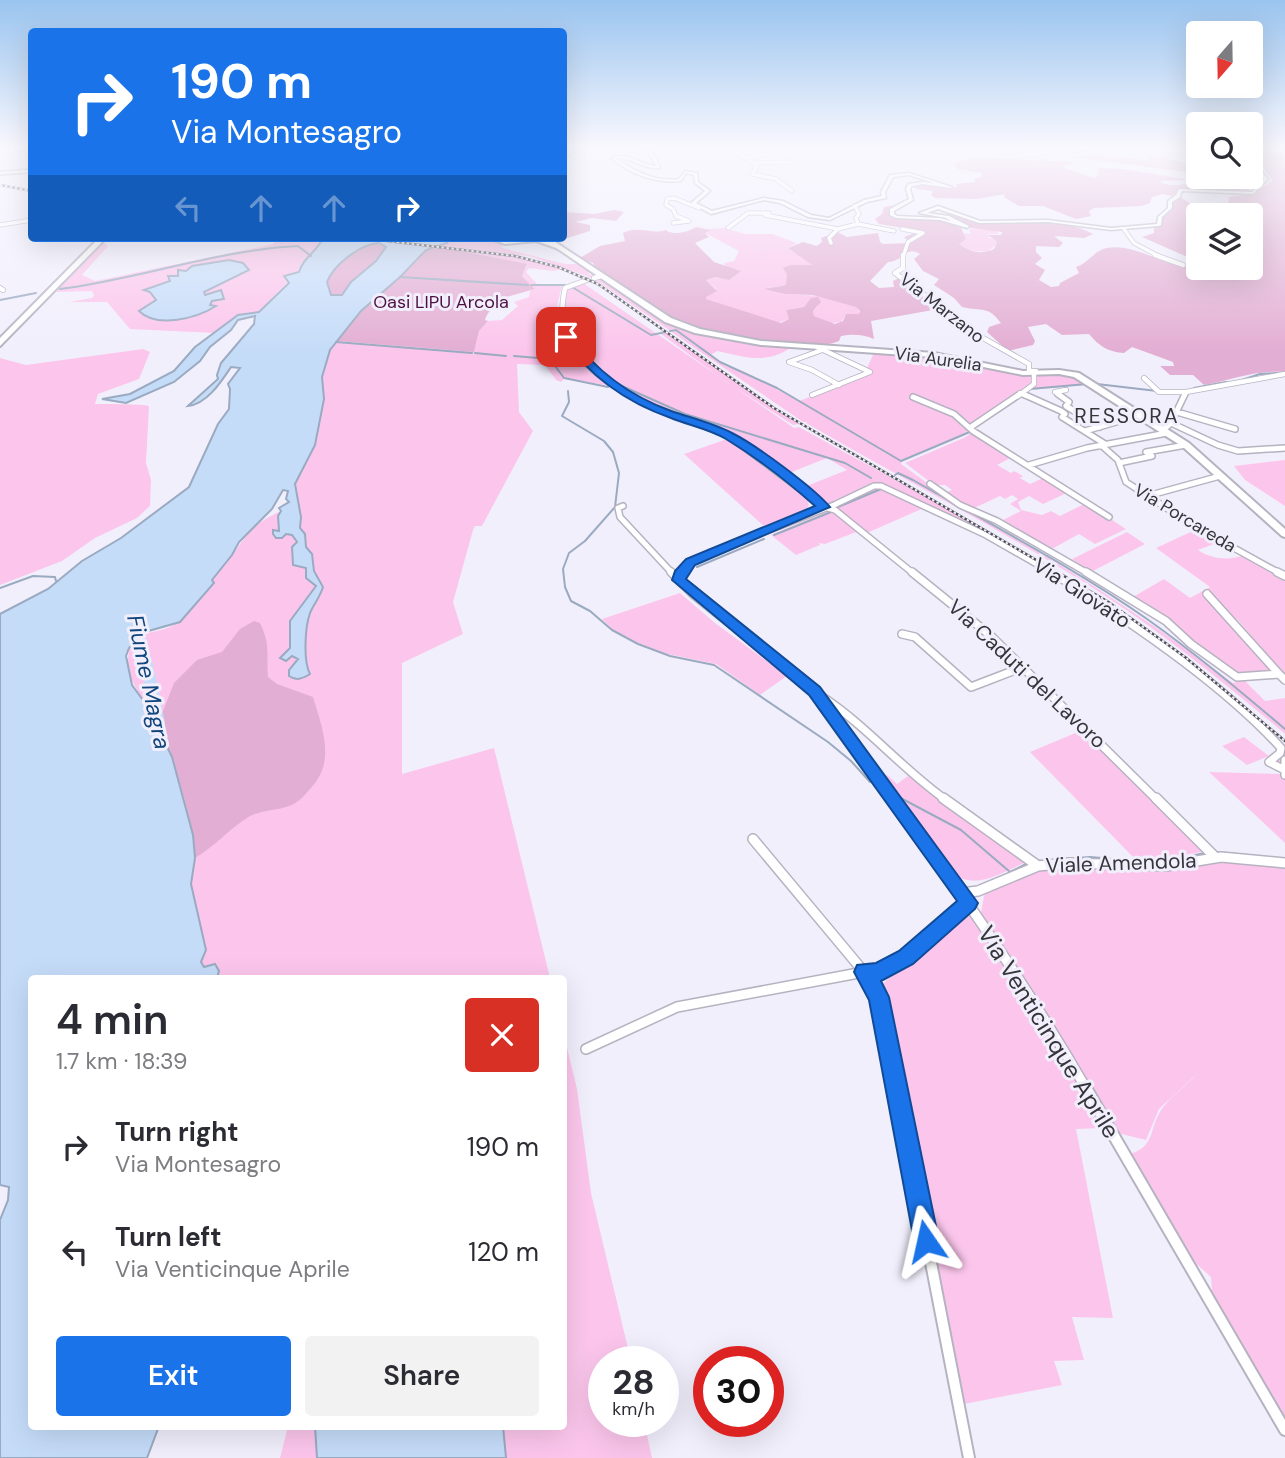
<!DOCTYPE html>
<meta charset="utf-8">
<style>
body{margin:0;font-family:"DM Sans",sans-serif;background:#f2f2f3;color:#2b2b33;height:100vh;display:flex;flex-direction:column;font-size:26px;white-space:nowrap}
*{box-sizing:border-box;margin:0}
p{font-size:23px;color:#7c7c81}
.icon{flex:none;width:38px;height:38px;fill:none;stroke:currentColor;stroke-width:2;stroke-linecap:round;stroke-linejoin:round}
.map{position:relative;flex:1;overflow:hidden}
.panel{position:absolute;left:28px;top:975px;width:539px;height:455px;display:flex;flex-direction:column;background:#fff;border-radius:7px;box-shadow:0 7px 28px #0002}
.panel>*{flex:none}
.banner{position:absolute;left:28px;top:28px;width:539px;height:214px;border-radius:7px;box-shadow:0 7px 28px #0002;background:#1a73e8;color:#fff;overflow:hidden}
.needle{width:46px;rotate:200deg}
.buttons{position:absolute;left:1186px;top:21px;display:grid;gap:14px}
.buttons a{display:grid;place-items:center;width:77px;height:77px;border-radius:7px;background:#fff;box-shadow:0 7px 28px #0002;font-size:35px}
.speed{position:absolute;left:588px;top:1346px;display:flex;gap:14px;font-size:35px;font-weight:700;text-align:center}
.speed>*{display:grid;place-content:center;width:91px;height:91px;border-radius:50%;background:#fff;box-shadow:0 7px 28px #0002;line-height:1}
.speed small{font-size:18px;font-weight:400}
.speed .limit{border:10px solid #d22;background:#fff;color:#111}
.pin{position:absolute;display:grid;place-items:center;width:60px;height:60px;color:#fff;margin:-30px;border-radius:14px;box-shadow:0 4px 10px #0006}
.me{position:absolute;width:77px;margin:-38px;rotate:349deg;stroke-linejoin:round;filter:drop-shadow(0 0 5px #0008)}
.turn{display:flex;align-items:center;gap:24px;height:147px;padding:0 28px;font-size:32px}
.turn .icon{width:91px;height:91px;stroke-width:2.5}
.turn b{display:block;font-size:49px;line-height:60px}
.lanes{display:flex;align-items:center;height:66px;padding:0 28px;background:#0003;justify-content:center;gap:35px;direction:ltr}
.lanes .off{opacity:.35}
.round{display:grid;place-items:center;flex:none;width:74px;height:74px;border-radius:7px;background:#f2f2f3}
.head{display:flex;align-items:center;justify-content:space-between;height:119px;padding:0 28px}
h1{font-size:42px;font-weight:600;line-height:52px}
.cta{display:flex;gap:14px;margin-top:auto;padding:14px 28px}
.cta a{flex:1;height:80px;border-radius:7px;background:#1a73e8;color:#fff;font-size:28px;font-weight:600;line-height:80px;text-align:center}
.cta a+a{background:#f2f2f3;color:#2b2b33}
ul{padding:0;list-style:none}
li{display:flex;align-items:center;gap:21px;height:105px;padding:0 28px}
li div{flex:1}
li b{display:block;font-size:26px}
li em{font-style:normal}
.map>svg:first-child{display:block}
.green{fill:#fcc6ec;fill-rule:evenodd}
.forest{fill:#e3aed3}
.water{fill:#c5dcf9;stroke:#9aaac0;stroke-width:2;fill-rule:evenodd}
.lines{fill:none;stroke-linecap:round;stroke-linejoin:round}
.stream{stroke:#9aaac0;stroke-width:2}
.river{fill:#c5dcf9;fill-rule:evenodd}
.minor-far5-casing{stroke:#b6b3c1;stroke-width:5}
.minor-far4-casing{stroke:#b6b3c1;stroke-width:6}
.minor-far3-casing{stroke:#b6b3c1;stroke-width:8}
.minor-far2-casing{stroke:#b6b3c1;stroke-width:10}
.minor-far1-casing{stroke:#b6b3c1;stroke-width:12}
.minor-casing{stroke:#b6b3c1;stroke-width:14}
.tertiary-casing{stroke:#b6b3c1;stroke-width:3}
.secondary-casing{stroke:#b6b3c1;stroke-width:4}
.primary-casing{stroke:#b6b3c1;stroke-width:4}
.motorway-casing{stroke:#b6b3c1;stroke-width:4}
.minor-far5{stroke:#fff;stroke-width:3.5}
.minor-far4{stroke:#fff;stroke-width:4.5}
.minor-far3{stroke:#fff;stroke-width:5}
.minor-far2{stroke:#fff;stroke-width:7}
.minor-far1{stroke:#fff;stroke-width:9}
.minor{stroke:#fff;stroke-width:10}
.tertiary{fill:#fff;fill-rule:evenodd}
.secondary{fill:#fff;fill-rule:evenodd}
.primary{fill:#fff;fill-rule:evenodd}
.motorway{fill:#fff;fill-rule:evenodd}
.rail-casing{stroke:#525157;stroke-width:2.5}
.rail{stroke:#f2effd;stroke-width:2;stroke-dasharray:2.5;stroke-linecap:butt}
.route{fill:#1a73e8;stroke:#114b97;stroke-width:2}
.labels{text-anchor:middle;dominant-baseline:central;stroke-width:6;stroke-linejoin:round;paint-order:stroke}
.far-park-label{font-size:18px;fill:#4d1041;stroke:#f2effd}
.far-street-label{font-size:18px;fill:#36353a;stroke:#f2effd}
.far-quarter-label{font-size:21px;letter-spacing:2px;fill:#36353a;stroke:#f2effd}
.street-label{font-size:21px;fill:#36353a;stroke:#f2effd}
.water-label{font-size:23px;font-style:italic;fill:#10467d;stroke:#f2effd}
.near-street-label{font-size:24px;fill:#36353a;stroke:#f2effd}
</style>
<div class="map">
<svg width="1285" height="1458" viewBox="0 0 1285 1458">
<rect width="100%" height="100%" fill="#f2effd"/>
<path class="green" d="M725,228L745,234H772L797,243L788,248L813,265H791L786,285L768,288L785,294L822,296L857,307L860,314H846L841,322L831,323L814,316L813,311L818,306L807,303L804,307L786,310L789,319L777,323L706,299V297L716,289L706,280L715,277L729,280L740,271L726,267L724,263L734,261L739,251L705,233L708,229Z
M969,229L996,230L998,234H984L990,235L988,237L996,241L997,244L987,252L968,250L958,243L966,239L963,233L971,234Z
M322,238C316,252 301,257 298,272L283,276L287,283L258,312L238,315L215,333L130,329L107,302H69L92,298L94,295L92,291L56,292L103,242L108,246L82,275L95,281L273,244L275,239ZM229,260L249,270L203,293L205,295L218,290L222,292V300L216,299L208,304L215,305C194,318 176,320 152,319L147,305L156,300L150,292L144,290L170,280V275L176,277L181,269L185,271L192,266Z
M445,238H489L504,243L501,245L502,248L565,264H581L592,272L587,273L596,277L592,278L529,256L461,249L522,258L562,269L554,271L529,268L526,272L538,285H562C560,294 557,304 557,312C556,346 588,368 611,386L565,378L561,382L556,380L545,365L517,364L519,412L533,431L482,526H475L473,530L453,602L463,634L402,663V774L494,748L550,978H217L219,971L204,968L200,962L206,950L191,884L195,858L172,757L127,671L129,648C149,626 150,636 172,626C187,619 201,596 214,584L211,580C241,553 239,529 281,511L278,516L279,532L273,534L276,538H282L286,534L292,535L316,585L290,621L292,656L299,659L296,664L309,674C303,660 304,628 310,613C314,604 320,597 323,587L314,571L312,554L306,547L305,534L300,528L301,517L295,484L315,445L324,399L322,378L330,350L337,341L474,352L479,331L488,321L502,320L518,306L514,302L529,297L530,291L535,289L522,276L527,265L441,247L447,243Z
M601,278L712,336L792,347C765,365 747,357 717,351L711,355L725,366L745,372L799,401L871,374L866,370L874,353L943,357L1033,376V383L969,428L965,435L902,461L901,464L959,506L996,521L991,525C1076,572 1155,625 1233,683L1244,680L1265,701L1285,698V734C1227,685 1168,637 1104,595C1008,533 905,480 806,423L807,422H803L670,331L674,329L669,330L594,279Z
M583,283L794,428L799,427C968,521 1144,609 1285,745V755L1279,764L1273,763L1283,748L1180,659L1005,544L942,511L873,483L831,505L804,487L847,470L827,458L787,474L717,425L647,403L611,381L583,356L569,335L564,318V304L568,287Z
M666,333L799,424L793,425L725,381L661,334Z
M143,349L150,352L139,379L98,394L95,404C104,404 143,404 149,406L146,463L151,480L150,506L137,518L95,538L62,561L0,585V358L26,365Z
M1035,375H1066L1089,385L1034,389Z
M973,431L1014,456L997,465L1011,473L1014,471L1023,476L1020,478L1030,484L1045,477L1069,492L1043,504L1029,496L1018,502L1021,510L1042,515L1051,511L1060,516L1086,503L1126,529L1095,544L1079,534L1050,550L999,522L1021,511L1010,504L1018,499L1012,495L1005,499L1000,496L970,510L945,493L952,490L945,485H934L905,463L966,437Z
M730,438L807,497L809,505L804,514L796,518L767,529L684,454Z
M1285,460V506L1245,480L1234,466Z
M880,487L926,507L867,533L833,507L871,489Z
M831,510L859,531L825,544L819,543L820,545L796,555L771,535Z
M1197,529L1219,542L1198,550C1211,559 1229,561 1244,555L1285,578V676L1237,619L1227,624L1233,626L1273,669L1241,677L1133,597L1164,579L1190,598L1210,587L1156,548Z
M1127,532L1145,544L1091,572L1072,559Z
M680,593L715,623L787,676L760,695L716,664L663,653L638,643L613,630L602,619Z
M1085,729L1206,851L1162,860H1136L1030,752Z
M1244,737L1269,756L1247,765L1222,746Z
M1209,772L1282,774L1285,779V843Z
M887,775L897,784L908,776L935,792L1029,861C1001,872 977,893 948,871L894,799L883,778Z
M1222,858L1285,864V1427L1206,1292L1212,1290L1211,1277L1183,1252L1126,1155C1156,1148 1148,1131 1161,1110C1170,1097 1186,1086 1197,1074L1159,1109L1146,1140L1113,1132L980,918L984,896L989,888L1039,866L1147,867Z
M969,903L1103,1128L1076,1129L1113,1318L1072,1317L1084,1360L1054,1361L1062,1385L964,1404L873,993Z
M564,1035L577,1089L591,1193L631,1361L604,1362V1421H644L652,1458H506L503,1426H564Z
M288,1426H315L317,1458H280Z"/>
<path class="forest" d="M1251,150L1285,154V372C1253,370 1234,380 1204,385L1193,375H1170L1160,366H1174L1173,362L1132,347L1124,353C1108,352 1099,346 1089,334L1062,335L1046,324L1028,327L1035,341L1033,345L1008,351L987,332L989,327L1001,323C987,305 983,312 962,307L954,298L934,285L939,279L923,271L914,259L920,254C905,245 903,262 888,262L870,281L879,288L894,287L893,281L901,277L935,303L929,305L933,310L871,321L874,339C862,334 853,334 841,336L839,341C809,355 700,334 670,318C644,305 621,286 597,270L593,263L580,258L600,246L625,241L623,233C638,225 651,235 666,230C672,236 689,232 696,227L710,230L705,233L709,237L695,243L714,262L741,271L729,280L715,277L706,280L717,291L706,297V299L781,323L789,319L786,310L804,307L811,298L818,297L821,302L813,311L814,316L835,324L843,321L846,314H859L860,311L856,307L813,295L785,294L764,289L786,285L787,274L783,268L791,265H812L788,248L803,242L817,246L822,242L821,238L838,232L847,237L878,233L880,242L883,244L910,243L904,237L915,233L903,228L879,224L875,219L882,214L884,207L897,205L889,212L894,218L941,220L961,228L966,239L959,244C970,252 981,255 994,249L997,242L988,235H1001L1002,232L971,228L939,215C956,213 965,222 981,223C1020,227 1056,215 1093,234L1084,238L1054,236L1063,243L1059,247L1036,246V252L1042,258L1035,264L1045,270L1039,280L1051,287L1059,286L1060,283L1079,273L1076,267C1088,264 1094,250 1107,248C1138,242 1174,274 1199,265V268H1251V215H1199V262L1142,237L1154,233V228C1166,221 1166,204 1180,197L1193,205L1231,211L1228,204L1229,197L1251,194L1273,181L1262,165L1251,158Z
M1088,155L1138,159L1148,161L1147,158L1155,156L1198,166L1188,172L1071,157Z
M974,157L1072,162L1075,163L1062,167L1093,178L1097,177L1099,168L1123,169L1191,180L1159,181C1169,188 1182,185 1192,182C1197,181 1205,184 1210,184L1196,178L1222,177L1224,179L1220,182L1229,185L1249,184V191L1180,189L1175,197L1163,194L1152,197L1150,203L1142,206L1094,208L1089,211L1091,216L1076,219L1043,206H1019L1004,197L1005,194L978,199L935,198L931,195L933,191L917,189L911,186L923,183L949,188L958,187L956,184L975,182V179L982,177L981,173L957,169L955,163Z
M614,210L624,212L616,221L592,218L575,222L590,225V231L564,239L555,238H564V212L594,214Z
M375,243L386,247L376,261L351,282L342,295H331C329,289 326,283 329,278C336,262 360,249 375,243Z
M441,247L527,264L522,276L535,289L492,301L498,305C492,307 487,313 485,320L488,321L479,331L474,352L337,341L361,311L400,277L426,250Z
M254,621L260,623C271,646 266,653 268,677L277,684L313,697C323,730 336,762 310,789C304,796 298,803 289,806C276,811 258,810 247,818C228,830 214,847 195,858C191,813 177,767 157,726L174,683L197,660L222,652L240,629Z"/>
<path class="water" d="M323,238H400L399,240L445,238L447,243L426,250L400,277L361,311L330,350L322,377L324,399L315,445L295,484L301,517L300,528L305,534L306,547L312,554L314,571L323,587C320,597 314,604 310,613C305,627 303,661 310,674C302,679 296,681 289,676V670L298,659L292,656L286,661L280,658L290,648V621L316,586L306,578V568L293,565L292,547L297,542L292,535L286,534L282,538H276L273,534V530L279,531L278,516L281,511L279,508L289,502L286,499L288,491L283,490L272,509L239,542L232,555L212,580L214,583L180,622L145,632L129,648L126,656L132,685L148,707L172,757L193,835L195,858L191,884L206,950L201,962L204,967L215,964L219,971L217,978H32V1426H159L147,1458H0V1220L8,1200L9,1187L0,1185V614L48,589L82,561L121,538L189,487L218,424L229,409L230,389L228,384L240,368L231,367C221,382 207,404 188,406L218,379L217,375L221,363L254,324L255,316L238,320L231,330L210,347L200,361L174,382L126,403L102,399L130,394L174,371L195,347L238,315L259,312L289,283L284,276L299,272C303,257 317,252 323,238ZM379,243L386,247L376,261L351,282L342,295H331L327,282C334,264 361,244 379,243Z
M229,260L243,263L249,270L204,292L205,295L221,290L224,299L212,301L210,305L216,306C197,318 157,329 139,311L156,300L150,292L144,290L170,281L168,276H178V270L186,271L192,266Z
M315,1426H503L506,1458H317Z"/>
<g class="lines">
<path class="stream" d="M400,277L528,285
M531,285H565
M572,287L651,335L666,332
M60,289C140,279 217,250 298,246L311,256
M0,300L36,293
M670,331L676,330L720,362L777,388L901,461L972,431
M336,342L472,353
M475,353L506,356
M514,356L550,359L564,378L608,387
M1242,380L1260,374L1277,373
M1097,384L1157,391
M622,386L685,414L845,463L871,478
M1194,388L1226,382
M1030,389L1087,384
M568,391L569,402L562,416L604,441L613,452L619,473L615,507L585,541L569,553L563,569L565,587L571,601L590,611L612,630L638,644L670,656L714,665L828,742L851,761L870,782
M895,475L898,473L913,480C991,525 1073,567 1147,619C1195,653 1240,691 1285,729
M838,507L881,489
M774,535L831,512
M697,567L764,539
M0,588L33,576L55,577L56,581
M895,795L961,830L1010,872L1028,863
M1217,852L1268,857
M1037,861L1090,857L1125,860
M1162,862L1205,853"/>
<path class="river" d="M135,620C150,628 165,725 169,746L167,749H159L157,746L138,650L130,624Z"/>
<defs>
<path id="minor-far5" d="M727,147L755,164L757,167L752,174L776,179L792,191
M1033,147L1040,151L1037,155L1044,158
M1055,147L1059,151L1086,149
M0,151L32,148
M1017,155H1037
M745,157L774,153L771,147
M754,163L790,162
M855,206L859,214L856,218L858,224L894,231
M765,215L838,229L858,224
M673,223L689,221L676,216L673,209L666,205L667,199L674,198L699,208
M0,225L32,220
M728,228L748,213H769
M902,229L923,233L908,242L903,257
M1124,229L1134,243L1160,257
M831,243L829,238L838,229"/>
<path id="minor-far4" d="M903,255V268L895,273L976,334L1029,364V371H1036
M1155,255L1183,265
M594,278L601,276
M587,280L565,288C562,303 560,322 566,337C577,362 608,384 631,396
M0,288L3,290
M822,350L789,362L812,370L839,385
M1144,378L1159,392H1186
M1020,393L1027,396
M812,395L870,372L817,347
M1018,396L1034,384V374
M1061,396L1055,392L1066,390
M1184,396L1186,392L1285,374"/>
<path id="minor-far3" d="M628,394L645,404L728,435L824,507
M1023,394L1061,411L1065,414L1062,417L1105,444
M1058,394L1069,402L1066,406L1100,427
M913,397L954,414L973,431L1109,517
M1177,412L1235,429
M1171,423L1218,445L1238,451L1285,448
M971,427L1020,394
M1163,430L1171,423L1185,394
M1085,431L1140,415
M1101,445L1118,460L1126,482L1196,527L1281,574
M1119,463L1152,456L1146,452L1186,445
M1029,465L1087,448L1167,433
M930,484L960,505L997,521L1089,574
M1147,496L1220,476
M623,506L618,508L620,517L673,574
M828,508L835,510L914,574
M682,574L690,563L709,553L834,505L874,486H881L986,535L1054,574"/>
<path id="minor-far2" d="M671,572L679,580
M683,572L679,580L693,594L815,691L894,800
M912,572L991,636L1157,800
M1051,572C1127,619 1221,682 1281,748L1280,753L1269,762L1283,769
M1086,572L1166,621L1191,644L1237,677L1279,674L1285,680
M1277,572L1285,576
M1207,594L1279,674
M902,634L915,637L971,687L1023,667
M821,696C866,725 902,769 946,800
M1285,760V775"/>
<path id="minor-far1" d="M893,798C962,893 1028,988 1087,1090
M943,798L1038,866
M1156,798L1216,858
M753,839L864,972C909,967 937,932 969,903
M961,893L978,891L1038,866L1069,863L1166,866L1221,857L1285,863
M586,1049L677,1007L864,972L879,997L897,1090"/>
<path id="minor" d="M897,1088L969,1458
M1086,1088L1285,1430"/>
<path id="tertiary" d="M640,147C651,147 658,159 660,168C644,170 632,157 616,158C634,172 657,182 679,179L685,171L697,173L698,182L710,191L696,203L712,211L764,198L783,201L811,215L829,218L864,200L882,196L881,192L890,175L909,173L952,187L950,188L923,184L912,186L910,189L913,200L894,211V214L897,216L940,218L951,221L946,218L919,213L938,206L980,221L1048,220L1111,228L1157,224L1158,217L1168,208V201L1176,195L1179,189L1252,192L1264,179L1251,164V160L1268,179L1253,194L1182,191L1180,197L1172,202V208L1162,217L1161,225L1159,226L1111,230L1048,222L979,223L938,209L927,213L949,216L969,226L967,228L940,220L896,218L890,215V209L909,199L906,189L908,184L923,182L934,183L909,175L893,177L885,192L886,198L867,202L830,220L808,217L780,203L764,200L711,214L691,203L705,191L695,183L694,175L686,173L681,181C656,184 630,174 611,158C628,151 640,165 656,166L651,156Z"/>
<path id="secondary" d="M579,147H585L564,157V155Z
M32,170V172L0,174V172Z
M488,238L505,240L538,238L562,247L559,249L536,241L505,244Z"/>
<path id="primary" d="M542,238H549L671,318L700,329L761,341L934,353L1023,371L1059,370L1079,373L1189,443L1285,529V537L1282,536L1183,447L1074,377L1059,374L1023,375L934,357L761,345L695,333L665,322Z"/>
<path id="motorway" d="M99,238H106L0,346V338Z"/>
</defs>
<use href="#minor-far5" class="minor-far5-casing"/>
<use href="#minor-far4" class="minor-far4-casing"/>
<use href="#minor-far3" class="minor-far3-casing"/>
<use href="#minor-far2" class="minor-far2-casing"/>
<use href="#minor-far1" class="minor-far1-casing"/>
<use href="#minor" class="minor-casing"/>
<use href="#tertiary" class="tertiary-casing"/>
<use href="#secondary" class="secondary-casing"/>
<use href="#primary" class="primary-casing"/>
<use href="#motorway" class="motorway-casing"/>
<use href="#minor-far5" class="minor-far5"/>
<use href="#minor-far4" class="minor-far4"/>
<use href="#minor-far3" class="minor-far3"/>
<use href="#minor-far2" class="minor-far2"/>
<use href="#minor-far1" class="minor-far1"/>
<use href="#minor" class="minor"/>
<use href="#tertiary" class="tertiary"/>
<use href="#secondary" class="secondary"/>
<use href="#primary" class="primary"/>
<use href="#motorway" class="motorway"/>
<defs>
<path id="rail" d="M0,185L32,191
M362,238L515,256L558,267L598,284L774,408L1107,601L1185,657L1285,741"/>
</defs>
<use href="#rail" class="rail-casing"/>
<use href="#rail" class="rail"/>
</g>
<linearGradient id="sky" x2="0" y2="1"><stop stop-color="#9ac4ef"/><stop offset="0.42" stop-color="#f9f8fe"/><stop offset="1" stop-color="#f9f8fe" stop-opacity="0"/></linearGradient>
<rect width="1285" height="351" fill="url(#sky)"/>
<path class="route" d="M563,335H570C595,370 630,396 671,411C691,418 713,423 732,433C756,445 813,487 830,507L695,565L686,579L820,687L978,903L975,909L913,964L881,981L889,997L939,1241L935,1250L926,1253L918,1250L914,1241L869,1000L854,972L857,965L876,963L899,951L957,901L809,695L672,580L675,571L686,559L815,506C788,482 757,458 726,439C710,429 688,425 671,418C625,402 589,376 562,337Z"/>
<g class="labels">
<g class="far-park-label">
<text x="441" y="302">Oasi LIPU Arcola</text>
</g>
<g class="far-street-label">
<text transform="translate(942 308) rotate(38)">Via Marzano</text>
<text transform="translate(938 359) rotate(8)">Via Aurelia</text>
<text transform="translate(1185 518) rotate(31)">Via Porcareda</text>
</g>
<g class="far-quarter-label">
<text x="1127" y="416">RESSORA</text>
</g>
<g class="street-label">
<text transform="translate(1082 593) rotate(33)">Via Giovato</text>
<text transform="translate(1027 674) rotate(43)">Via Caduti del Lavoro</text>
<text transform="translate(1121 863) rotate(-2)">Viale Amendola</text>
</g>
<g class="water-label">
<text transform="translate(149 682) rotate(78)">Fiume Magra</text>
</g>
<g class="near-street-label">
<text transform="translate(1049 1032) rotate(58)">Via Venticinque Aprile</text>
</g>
</g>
</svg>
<div class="buttons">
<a><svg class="needle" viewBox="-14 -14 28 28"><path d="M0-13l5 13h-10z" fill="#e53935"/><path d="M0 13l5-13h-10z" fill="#7c7c81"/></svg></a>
<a><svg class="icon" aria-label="search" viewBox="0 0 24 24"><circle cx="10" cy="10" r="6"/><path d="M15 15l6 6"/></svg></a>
<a><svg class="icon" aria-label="layers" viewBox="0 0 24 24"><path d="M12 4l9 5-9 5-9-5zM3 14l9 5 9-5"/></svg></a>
</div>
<div class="speed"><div>28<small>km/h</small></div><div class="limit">30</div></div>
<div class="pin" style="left:566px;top:337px;background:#d93025"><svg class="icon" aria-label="arrive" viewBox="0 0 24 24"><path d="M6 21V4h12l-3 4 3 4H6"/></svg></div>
<svg class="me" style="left:926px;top:1241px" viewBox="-20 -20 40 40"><path d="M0-17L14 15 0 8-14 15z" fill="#1a73e8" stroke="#fff" stroke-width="4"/></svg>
<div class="banner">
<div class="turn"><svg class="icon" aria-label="right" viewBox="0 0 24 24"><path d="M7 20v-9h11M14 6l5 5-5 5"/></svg><div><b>190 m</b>Via Montesagro</div></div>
<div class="lanes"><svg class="icon off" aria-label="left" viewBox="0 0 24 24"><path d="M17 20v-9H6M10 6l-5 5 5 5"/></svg><svg class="icon off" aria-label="ahead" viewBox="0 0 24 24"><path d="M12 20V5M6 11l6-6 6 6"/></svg><svg class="icon off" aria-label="ahead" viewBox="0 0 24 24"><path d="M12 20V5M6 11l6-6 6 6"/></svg><svg class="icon" aria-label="right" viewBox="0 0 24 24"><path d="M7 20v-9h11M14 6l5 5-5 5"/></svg></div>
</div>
<section class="panel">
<div class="head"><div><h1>4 min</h1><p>1.7 km · 18:39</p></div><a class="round" style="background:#d93025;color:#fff"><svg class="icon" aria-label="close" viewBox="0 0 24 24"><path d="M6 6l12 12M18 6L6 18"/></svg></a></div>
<ul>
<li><svg class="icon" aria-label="right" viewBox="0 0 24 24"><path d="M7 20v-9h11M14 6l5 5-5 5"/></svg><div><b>Turn right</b><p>Via Montesagro</p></div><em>190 m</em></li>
<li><svg class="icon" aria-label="left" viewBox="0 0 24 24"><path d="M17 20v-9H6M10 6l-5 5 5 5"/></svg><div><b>Turn left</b><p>Via Venticinque Aprile</p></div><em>120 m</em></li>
</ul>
<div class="cta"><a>Exit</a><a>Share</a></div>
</section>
</div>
